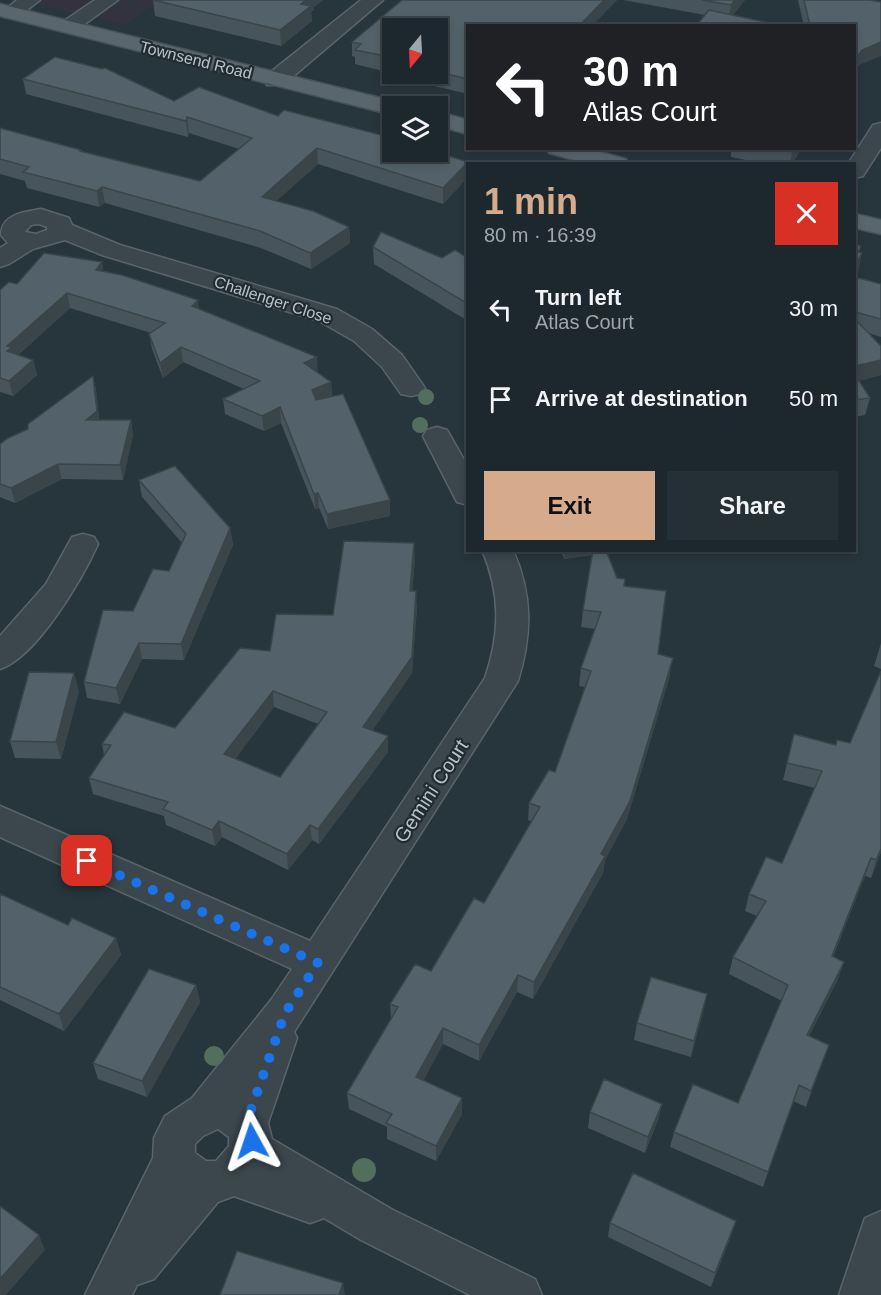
<!DOCTYPE html>
<meta charset="utf-8">
<style>
body{margin:0;font-family:Arial,sans-serif;background:#253036;color:#f1f3f6;height:100vh;display:flex;flex-direction:column;font-size:22px;white-space:nowrap}
*{box-sizing:border-box;margin:0}
p{font-size:20px;color:#a0a6aa}
.icon{flex:none;width:33px;height:33px;fill:none;stroke:currentColor;stroke-width:2;stroke-linecap:round;stroke-linejoin:round}
.map{position:relative;flex:1;overflow:hidden}
.details{position:absolute;left:466px;top:162px;width:390px;height:390px;display:flex;flex-direction:column;background:#1d282e;border-radius:0px;box-shadow:0 3px 9px #0003,0 0 0 2px #3b444a}
.details>*{flex:none}
.guide{position:absolute;left:466px;top:24px;width:390px;height:126px;border-radius:0px;box-shadow:0 3px 9px #0003,0 0 0 2px #3b444a;background:#202124;color:#fff;overflow:hidden}
.needle{width:39px;rotate:198deg}
.buttons{position:absolute;left:382px;top:18px;display:grid;gap:12px}
.buttons a{display:grid;place-items:center;width:66px;height:66px;border-radius:0px;background:#1d282e;box-shadow:0 3px 9px #0003,0 0 0 2px #3b444a;font-size:30px}
.pin{position:absolute;display:grid;place-items:center;width:51px;height:51px;color:#fff;margin:-26px;border-radius:12px;box-shadow:0 3px 9px #0006}
.me{position:absolute;width:66px;margin:-33px;rotate:355deg;stroke-linejoin:round;filter:drop-shadow(0 0 4px #0008)}
.turn{display:flex;align-items:center;gap:21px;height:126px;padding:0 18px;font-size:27px}
.turn .icon{width:78px;height:78px;stroke-width:2.5}
.turn b{display:block;font-size:42px;line-height:51px}
.round{display:grid;place-items:center;flex:none;width:63px;height:63px;border-radius:0px;background:#253036}
.head{display:flex;align-items:center;justify-content:space-between;height:102px;padding:0 18px}
h1{font-size:36px;font-weight:600;line-height:45px;color:#d6ab8b}
.primary-button{display:flex;gap:12px;margin-top:auto;padding:12px 18px}
.primary-button a{flex:1;height:69px;border-radius:0px;background:#d6ab8b;color:#111;font-size:24px;font-weight:600;line-height:69px;text-align:center}
.primary-button a+a{background:#253036;color:#f1f3f6}
ul{padding:0;list-style:none}
li{display:flex;align-items:center;gap:18px;height:90px;padding:0 18px}
li div{flex:1}
li b{display:block;font-size:22px}
li em{font-style:normal}
.map>svg:first-child{display:block}
.medical{fill:#32333f}
.lines{fill:none;stroke-linecap:round;stroke-linejoin:round}
.minor-casing{stroke:#59646b;stroke-width:3}
.major-casing{stroke:#475259;stroke-width:3}
.minor{fill:#3b464d;fill-rule:evenodd}
.major{fill:#59666d;fill-rule:evenodd}
.tree{fill:#536e5d}
.wall{fill:#47545b;fill-rule:evenodd}
.shaded-wall{fill:#3a454a}
.building{fill:#53626a;stroke:#3a454a;stroke-width:1.5;fill-rule:evenodd}
.route{stroke:#1a73e8;stroke-width:10;stroke-dasharray:0 18}
.labels{text-anchor:middle;dominant-baseline:central;stroke-width:4.5;stroke-linejoin:round;paint-order:stroke}
.far-street-label{font-size:16px;fill:#b7c1c8;stroke:#202b32}
.street-label{font-size:20px;fill:#b7c1c8;stroke:#202b32}
</style>
<div class="map">
<svg width="881" height="1295" viewBox="0 0 881 1295">
<rect width="100%" height="100%" fill="#27353d"/>
<path class="medical" d="M20,0H161L125,25Z"/>
<g class="lines">
<defs>
<path id="minor" d="M17,0H40L18,17H4L1,13Z
M95,0H118L75,31H61L58,27L61,23Z
M361,0H383L283,85H267L264,80L267,75Z
M881,123V148L863,176L855,178V164H848L873,125Z
M41,209L69,218L72,225L120,245L337,309L372,329L402,355L425,388L421,394L411,396L401,394L382,367L354,341L319,321L102,255L65,240L33,249L9,264L0,267V248L8,243L1,235C1,214 25,212 41,209ZM39,224L47,227V230L36,234L25,232L31,225Z
M437,427L447,430L468,467V505L457,502L423,436L427,430Z
M83,534L94,537L98,544C83,578 36,658 0,669V636L46,584L72,537Z
M482,550H513C533,595 532,635 518,681L294,1032L297,1038L268,1123L272,1139L393,1210L535,1279L542,1295H470L361,1240L324,1218L310,1223L234,1196L218,1202L154,1279L137,1285L132,1295H85L153,1158L154,1138L165,1116L192,1098L271,1000L292,969L0,837V806L310,941L485,678C500,634 501,594 482,550ZM218,1129L229,1137V1146L216,1161H206L195,1153V1144L203,1136Z
M881,1211V1295H839L865,1218Z"/>
<path id="major" d="M0,4L401,103L403,106H393V115L0,16Z
M438,112L468,120V134L438,126Z
M546,148H586L626,159L629,164H589L549,153Z
M855,214L881,220V234L855,228Z"/>
</defs>
<use href="#minor" class="minor-casing"/>
<use href="#major" class="major-casing"/>
<use href="#minor" class="minor"/>
<use href="#major" class="major"/>
</g>
<g class="tree">
<circle cx="426" cy="397" r="8"/>
<circle cx="420" cy="425" r="8"/>
<circle cx="214" cy="1056" r="10"/>
<circle cx="364" cy="1170" r="12"/>
</g>
<path class="wall" d="M153,0H323L313,8L314,10L311,12L312,21L281,46L155,16Z
M402,0H617L592,26H468V94L383,74V71L355,64V57L352,56V42ZM393,28H438V74H393Z
M623,0H745L733,15H705Z
M798,0H870L859,65L855,71V26H804Z
M23,79L278,116L468,177L443,204L318,164L276,201L349,227L350,243L311,269L261,248L105,203L99,207L27,188L25,181L0,174V128L82,152L200,181L239,149L189,133L188,137L26,94Z
M731,148H802L792,164H765L731,157Z
M373,247L442,258H468V321L374,264Z
M102,262L103,271L199,309L318,372L331,382L332,397L390,500V516L328,529L319,508L315,509L281,423L264,431L225,414L223,399L244,389L183,362L163,378L152,349L149,334L151,333L70,308L18,355L33,360L37,375L13,396L0,392V290L17,284Z
M855,277L881,284V337L869,333L881,346V375L859,381L870,398L865,415L855,417Z
M93,376L96,390L99,420H131L133,435L123,480L62,479L15,503L0,497V444L28,429Z
M139,480L230,528L233,545L184,660L142,659L120,704L87,698L84,682L133,611L169,571L182,543L142,497Z
M561,550H606L617,578L624,586L658,654L670,675L627,819L605,860L603,873L533,999L517,992L479,1061L443,1044L423,1080L462,1098V1114L436,1161L387,1139V1127L349,1109L347,1093L391,1019L390,1004L431,971L484,903L532,822L528,820L529,803L555,772L585,687L579,686L581,668L595,629L581,627L583,610L592,555L564,559Z
M415,559L412,591L417,607L412,673L372,730L388,736V752L319,844L312,840L288,870L222,837L215,846L166,825L164,816L93,794L89,778L104,756L102,744L175,728L270,651L333,615ZM274,707L318,724L280,777L235,759Z
M881,643V669L874,666Z
M79,691L61,759L15,758L10,741Z
M794,734L836,745L881,852L871,878L865,876L833,957L838,979L809,1036L823,1061L806,1107L793,1101L763,1187L670,1147L674,1132L738,1103L782,1001L729,974L733,957L757,916L745,911L749,894L782,863L815,788L783,780Z
M0,894L68,925L116,938L121,955L64,1031L0,1000Z
M196,985L200,1002L147,1097L98,1079L93,1063Z
M707,994L691,1057L634,1040L637,1023Z
M662,1104L658,1120L645,1153L588,1128L590,1112Z
M610,1223L731,1236L711,1287L608,1237Z"/>
<path class="shaded-wall" d="M306,0H323L313,8L314,10L311,12L312,21L281,46L280,30L301,4Z
M604,0H617L592,26H579Z
M735,0H745L729,20L731,5Z
M881,42V56L859,65L855,71V60L862,50Z
M187,117L189,133L188,137L186,121Z
M317,148L318,164L263,213L262,197Z
M794,148H802L792,164H790L792,152Z
M468,162V177L443,204V188Z
M102,187L105,203L99,207L97,191Z
M349,227L350,243L311,269L310,253Z
M861,246L858,261L862,253L859,269L855,276V263L858,252Z
M102,262L104,277L96,270Z
M67,293L70,308L14,358L11,366L7,346Z
M198,300L200,315L192,306Z
M181,347L183,362L163,378L160,363Z
M317,357L318,372L304,363Z
M33,360L37,375L13,396L9,381Z
M881,360V375L855,382V366Z
M93,376L96,390L100,425L86,420Z
M331,382L332,397L313,406L312,390Z
M280,407L281,423L264,431L262,416Z
M131,420L133,435L123,480L120,465Z
M58,464L62,479L15,503L11,488Z
M318,493L319,508L315,509L314,494Z
M390,500V516L328,529L327,514Z
M230,528L233,545L184,660L181,644Z
M414,543L415,559L411,607L410,591Z
M565,550H594V554L564,559Z
M416,591L417,607L412,673L364,743L363,727Z
M139,643L142,659L120,704L116,688Z
M673,658L670,675L627,819L605,860L603,873L533,999L534,982L601,854Z
M74,673L79,691L61,759L56,742Z
M273,691L274,707L226,770L224,754Z
M388,736V752L319,844L318,829Z
M219,821L222,837L215,846L212,830Z
M310,825L312,840L288,870L287,854Z
M881,849V852L871,878L876,860Z
M871,858L865,876L826,973L832,956Z
M116,938L121,955L64,1031L59,1014Z
M844,962L838,979L801,1051L807,1035Z
M518,975L517,992L479,1061V1045Z
M196,985L200,1002L147,1097L142,1081Z
M707,994L704,1010L691,1057L694,1041Z
M443,1028V1044L417,1093L416,1077Z
M829,1045L823,1061L806,1107L811,1091Z
M462,1098V1114L436,1161V1146Z
M662,1104L658,1120L645,1153L648,1137Z
M736,1221L731,1236L711,1287L715,1273Z
M39,1235L45,1250L6,1295H0V1279Z
M343,1283L345,1295H339Z"/>
<path class="building" d="M153,0H306L301,4L311,6L280,30Z
M402,0H604L579,26H468V79L438,72V28H393V61L383,59L386,56L355,50L361,44L352,42Z
M702,0H735L731,5Z
M804,0H870L881,2V42L862,50L855,60V26H810Z
M709,10L784,26H696Z
M55,57L102,69L105,68L174,101L199,87L278,116L284,110L393,138V152H436L468,162L443,188L317,148L262,197L313,211L349,227L310,253L260,231L102,187L97,191L23,172L29,167L0,159V128L81,150L80,151L200,181L252,138L187,117L186,121L23,79Z
M773,148H794L792,152Z
M381,232L442,258L455,250L468,258V304L373,247Z
M855,244L861,246L858,252L862,253L855,266Z
M44,253L102,262L96,270L122,275L198,300L192,306L317,357L304,363L331,382L312,390L316,400L343,394L390,500L327,514L318,493L314,494L280,407L262,416L223,399L260,381L181,347L160,363L149,334L165,323L67,293L7,346L12,347L7,351L33,360L9,381L0,378V290L9,282L17,284Z
M855,277L881,284V319L855,312Z
M855,319L881,346V360L855,366Z
M855,374L870,398L855,400Z
M93,376L97,411L86,420H131L120,465L58,464L11,488L0,484V444L8,438L28,429V424Z
M175,466L230,528L181,644L139,643L116,688L84,682L103,610L133,611L153,569L169,571L186,534L139,480Z
M344,541L414,543L410,591H416L412,657L363,727L388,736L318,829L310,825L287,854L219,821L212,830L163,809L168,802L89,778L111,745L102,744L124,712L175,728L240,648L270,651L276,614L333,615ZM273,691L327,712L280,777L224,754Z
M593,550H606L617,578L625,579L624,586L666,591L658,654L673,658L630,801L601,854L605,856L534,982L518,975L479,1045L443,1028L416,1077L462,1098L436,1146L386,1123L392,1114L347,1093L398,1007L390,1004L415,964L431,971L474,898L484,903L540,807L529,803L549,770L555,772L591,671L581,668L601,612L583,610Z
M881,671V849L876,860L871,858L832,956L844,962L807,1035L829,1045L811,1091L799,1085L768,1172L674,1132L693,1084L738,1103L788,985L733,957L766,901L749,894L766,857L782,863L822,771L787,763L794,734L836,745L837,740L850,743Z
M29,672L74,673L56,742L10,741Z
M0,894L68,925L72,918L116,938L59,1014L0,987Z
M149,969L196,985L142,1081L93,1063Z
M651,977L707,994L694,1041L637,1023Z
M604,1079L662,1104L648,1137L590,1112Z
M633,1173L736,1221L715,1273L610,1223Z
M0,1206L39,1235L0,1279Z
M237,1251L343,1283L339,1295H220Z"/>
<g class="lines">
<path class="route" d="M87,861L318,963L285,1013L246,1124L252,1141"/>
</g>
<g class="labels">
<g class="far-street-label">
<text transform="translate(196 60) rotate(14)">Townsend Road</text>
<text transform="translate(273 300) rotate(18)">Challenger Close</text>
</g>
<g class="street-label">
<text transform="translate(431 791) rotate(-57)">Gemini Court</text>
</g>
</g>
</svg>
<div class="buttons">
<a><svg class="needle" viewBox="-14 -14 28 28"><path d="M0-13l5 13h-10z" fill="#e53935"/><path d="M0 13l5-13h-10z" fill="#a0a6aa"/></svg></a>
<a><svg class="icon" aria-label="layers" viewBox="0 0 24 24"><path d="M12 4l9 5-9 5-9-5zM3 14l9 5 9-5"/></svg></a>
</div>
<div class="pin" style="left:87px;top:861px;background:#d93025"><svg class="icon" aria-label="arrive" viewBox="0 0 24 24"><path d="M6 21V4h12l-3 4 3 4H6"/></svg></div>
<svg class="me" style="left:252px;top:1141px" viewBox="-20 -20 40 40"><path d="M0-17L14 15 0 8-14 15z" fill="#1a73e8" stroke="#fff" stroke-width="4"/></svg>
<div class="guide">
<div class="turn"><svg class="icon" aria-label="left" viewBox="0 0 24 24"><path d="M17 20v-9H6M10 6l-5 5 5 5"/></svg><div><b>30 m</b>Atlas Court</div></div>
</div>
<section class="details">
<div class="head"><div><h1>1 min</h1><p>80 m · 16:39</p></div><a class="round" style="background:#d93025;color:#fff"><svg class="icon" aria-label="close" viewBox="0 0 24 24"><path d="M6 6l12 12M18 6L6 18"/></svg></a></div>
<ul>
<li><svg class="icon" aria-label="left" viewBox="0 0 24 24"><path d="M17 20v-9H6M10 6l-5 5 5 5"/></svg><div><b>Turn left</b><p>Atlas Court</p></div><em>30 m</em></li>
<li><svg class="icon" aria-label="arrive" viewBox="0 0 24 24"><path d="M6 21V4h12l-3 4 3 4H6"/></svg><div><b>Arrive at destination</b></div><em>50 m</em></li>
</ul>
<div class="primary-button"><a>Exit</a><a>Share</a></div>
</section>
</div>
